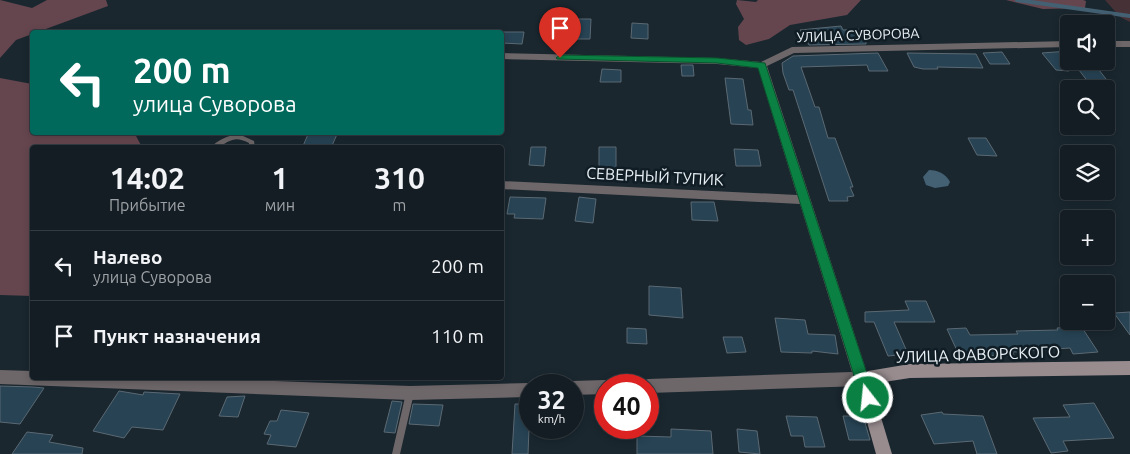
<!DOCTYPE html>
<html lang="ru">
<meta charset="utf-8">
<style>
body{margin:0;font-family:Ubuntu,sans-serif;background:#1d262b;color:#f1f3f6;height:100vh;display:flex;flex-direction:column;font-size:19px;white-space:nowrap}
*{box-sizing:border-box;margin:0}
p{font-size:16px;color:#9da2a6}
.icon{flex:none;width:28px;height:28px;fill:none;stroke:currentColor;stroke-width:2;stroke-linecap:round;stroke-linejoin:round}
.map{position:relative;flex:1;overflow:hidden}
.drawer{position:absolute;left:30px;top:145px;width:474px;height:235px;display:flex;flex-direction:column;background:#141d23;border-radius:5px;box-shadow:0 2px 8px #0003,0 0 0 1px #333b41}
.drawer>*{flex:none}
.banner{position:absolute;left:30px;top:30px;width:474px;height:105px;border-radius:5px;box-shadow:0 2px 8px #0003,0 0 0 1px #333b41;background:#00695c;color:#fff;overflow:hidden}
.tools{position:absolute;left:1060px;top:15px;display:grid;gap:10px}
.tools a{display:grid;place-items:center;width:55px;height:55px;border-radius:5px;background:#141d23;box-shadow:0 2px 8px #0003,0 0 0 1px #333b41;font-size:25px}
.speed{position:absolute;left:519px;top:374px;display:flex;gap:10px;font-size:25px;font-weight:700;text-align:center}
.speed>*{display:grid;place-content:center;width:65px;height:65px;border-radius:50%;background:#141d23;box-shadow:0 2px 8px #0003,0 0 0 1px #333b41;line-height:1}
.speed small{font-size:12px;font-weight:400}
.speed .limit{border:8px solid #d22;background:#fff;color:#111}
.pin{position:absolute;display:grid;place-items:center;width:42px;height:42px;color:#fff;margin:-51px -21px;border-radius:50% 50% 50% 0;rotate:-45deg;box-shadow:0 0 5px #0007}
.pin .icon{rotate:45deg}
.me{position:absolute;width:55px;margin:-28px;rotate:344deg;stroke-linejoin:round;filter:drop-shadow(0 0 4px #0008)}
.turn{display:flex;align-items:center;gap:18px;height:105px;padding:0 20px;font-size:22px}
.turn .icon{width:65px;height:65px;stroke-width:2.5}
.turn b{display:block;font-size:35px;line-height:42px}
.eta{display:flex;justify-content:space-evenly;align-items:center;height:85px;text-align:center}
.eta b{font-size:30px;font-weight:700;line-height:35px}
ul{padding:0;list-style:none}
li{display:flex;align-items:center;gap:15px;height:70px;padding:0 20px;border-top:1px solid #333b41}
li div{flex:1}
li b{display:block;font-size:19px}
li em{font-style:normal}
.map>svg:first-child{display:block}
.green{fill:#463137}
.forest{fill:#65464f}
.water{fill:#446174}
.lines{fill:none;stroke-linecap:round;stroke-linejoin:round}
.stream{stroke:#446174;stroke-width:4}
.building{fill:#274354;stroke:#5b6973}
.lane{fill:#6e6769;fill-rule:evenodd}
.street{fill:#6e6769;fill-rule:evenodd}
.secondary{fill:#988c8f;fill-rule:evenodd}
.route{fill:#0b8043;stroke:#07532c}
.labels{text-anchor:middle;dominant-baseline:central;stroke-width:5;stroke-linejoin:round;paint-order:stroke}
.far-street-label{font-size:14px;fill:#e8f0f5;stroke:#111d25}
.street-label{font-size:16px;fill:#e8f0f5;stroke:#111d25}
</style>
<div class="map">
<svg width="1130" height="454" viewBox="0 0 1130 454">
<rect width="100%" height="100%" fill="#1a272f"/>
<path class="green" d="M1105,0H1130V22L1120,17Z"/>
<path class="forest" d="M0,0L32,8L47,0H106L108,6L16,40L0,58Z
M737,0L756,2L758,0H861L847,15L790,25L769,39L746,45L739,40L738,27L744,19L736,4Z
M1006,0H1083L1086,1L1085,8L1043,9Z
M0,78L32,84V132H113L136,136L142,147L32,148V296L0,295Z"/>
<path class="water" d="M929,170C938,170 946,174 950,182L948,186L935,188L926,185L923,177Z"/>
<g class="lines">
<path class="stream" d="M1017,0L1130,16"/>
</g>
<path class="building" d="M574,19H591L590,39H571L570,22H574Z
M632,23L648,24V39L631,38Z
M841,26L843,30L863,29L866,33V44L809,45L800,30Z
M489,32H524L522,44L501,43V32Z
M1069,51V71L1056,70L1042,53Z
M1002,52L1010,64H990L983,53Z
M878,53L888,71H869L867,65L801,67L815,107H819L828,138H835L853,187H850L854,196L847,197L848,201H829L793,90H789L783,73L782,63L793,56Z
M907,53L976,54L983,68L937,67L938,69H923L914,67Z
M1072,61H1092L1113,88L1092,87Z
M681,65H693L694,76H682Z
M602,69L621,70V82H600Z
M725,78L743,79L748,110H751L753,125L731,124Z
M309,132H338L331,148H308V146H303Z
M968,138H986L997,156L977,155Z
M531,147H546L544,166L529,165Z
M599,147H616V169H599Z
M734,149L758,150L761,166H736Z
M510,197L546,198L543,219L514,218L515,214H507Z
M579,197L596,199L593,223L575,221Z
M691,202H714L718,221L692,220Z
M649,286L681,288L683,318L649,315Z
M905,301H926L935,322H894L908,354L888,356L874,322H865V312L909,310Z
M1130,312V335L1114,313Z
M775,318L805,320L808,334L835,335L838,354L812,351V353L781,352Z
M1081,326L1098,352L1073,354L1070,348L1013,352L1014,356L959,355L947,329L966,328L970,335L1018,334L1016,331L1058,330L1057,328Z
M627,328L646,329L647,344L627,343Z
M723,337H742L746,352L727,353Z
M0,386L33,387L44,388L20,424L0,422Z
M119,391L143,395L144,392L180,394L163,430L132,427L124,438L93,431Z
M245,396L238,417L219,416L227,397Z
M392,401L402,402L395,433L384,432Z
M1094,403L1114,438L1063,441L1068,451L1051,453L1033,418L1070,417L1063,405Z
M413,404L443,405L439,426L409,424Z
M515,404H530L528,454H512Z
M281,410L309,413L296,447L267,444L271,435L264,434L270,421H277Z
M942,412L943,414L983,416L997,454H977L973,441L934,444L921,415Z
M786,416L817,417L825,447H805L803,436H791Z
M843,416H863L870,440H849Z
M671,429L711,431L713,454H637V436L671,437Z
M737,429L757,431L760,454L739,452Z
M27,432L53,435L49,442L83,448L82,454H12Z"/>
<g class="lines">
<path class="lane" d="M236,135L243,136L254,141L255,148H249V143C229,132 227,148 210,148C218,140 226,136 236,135Z
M410,389L413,390L414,393L400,454H392L406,393L407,390Z"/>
<path class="street" d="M1069,41V47L794,53L767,66L869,379L867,384L862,386L648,393V385H641L643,381L648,379L852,372L800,204L501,189V181L797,195L758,68L717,64L501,59V53L717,58L761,62L792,47Z
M1106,41H1130V47H1106Z
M0,370L32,371V378H193L410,386L530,383L535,385H530V397L410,400L0,384Z
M605,380L610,382L612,385H605V394L572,395V385H566L572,381Z"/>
<path class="secondary" d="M1130,361V375L910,378L871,384L892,454H876L855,379L857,374L862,372L910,364Z"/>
</g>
<path class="route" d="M560,55L717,58L765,63L875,398L873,402L868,404L863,402L861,398L758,68L717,63L557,59L556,58Z"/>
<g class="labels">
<g class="far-street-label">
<text transform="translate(858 35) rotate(-2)">УЛИЦА СУВОРОВА</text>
</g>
<g class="street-label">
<text transform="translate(655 176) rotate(3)">СЕВЕРНЫЙ ТУПИК</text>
<text transform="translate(978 354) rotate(-2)">УЛИЦА ФАВОРСКОГО</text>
</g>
</g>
</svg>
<div class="tools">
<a><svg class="icon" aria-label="sound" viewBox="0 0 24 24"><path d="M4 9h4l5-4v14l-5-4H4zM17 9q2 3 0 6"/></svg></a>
<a><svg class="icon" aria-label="search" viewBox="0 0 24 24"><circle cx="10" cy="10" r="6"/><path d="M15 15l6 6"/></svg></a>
<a><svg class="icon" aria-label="layers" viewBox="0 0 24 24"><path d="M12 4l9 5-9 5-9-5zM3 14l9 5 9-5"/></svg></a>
<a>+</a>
<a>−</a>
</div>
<div class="speed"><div>32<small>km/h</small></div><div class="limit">40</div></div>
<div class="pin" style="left:560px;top:58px;background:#d93025"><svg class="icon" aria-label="arrive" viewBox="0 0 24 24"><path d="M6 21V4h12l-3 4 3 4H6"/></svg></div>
<svg class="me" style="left:868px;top:398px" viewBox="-20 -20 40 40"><circle r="17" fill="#0b8043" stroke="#fff" stroke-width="3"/><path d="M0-11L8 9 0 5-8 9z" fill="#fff"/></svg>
<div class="banner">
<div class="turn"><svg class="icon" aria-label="left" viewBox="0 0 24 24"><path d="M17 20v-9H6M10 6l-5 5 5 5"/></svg><div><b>200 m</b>улица Суворова</div></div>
</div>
<section class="drawer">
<div class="eta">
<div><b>14:02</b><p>Прибытие</p></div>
<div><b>1</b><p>мин</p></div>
<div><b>310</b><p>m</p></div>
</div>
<ul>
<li><svg class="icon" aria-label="left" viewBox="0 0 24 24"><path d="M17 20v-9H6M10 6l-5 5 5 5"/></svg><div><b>Налево</b><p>улица Суворова</p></div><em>200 m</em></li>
<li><svg class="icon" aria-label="arrive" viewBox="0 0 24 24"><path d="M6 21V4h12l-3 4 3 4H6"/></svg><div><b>Пункт назначения</b></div><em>110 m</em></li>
</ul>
</section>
</div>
